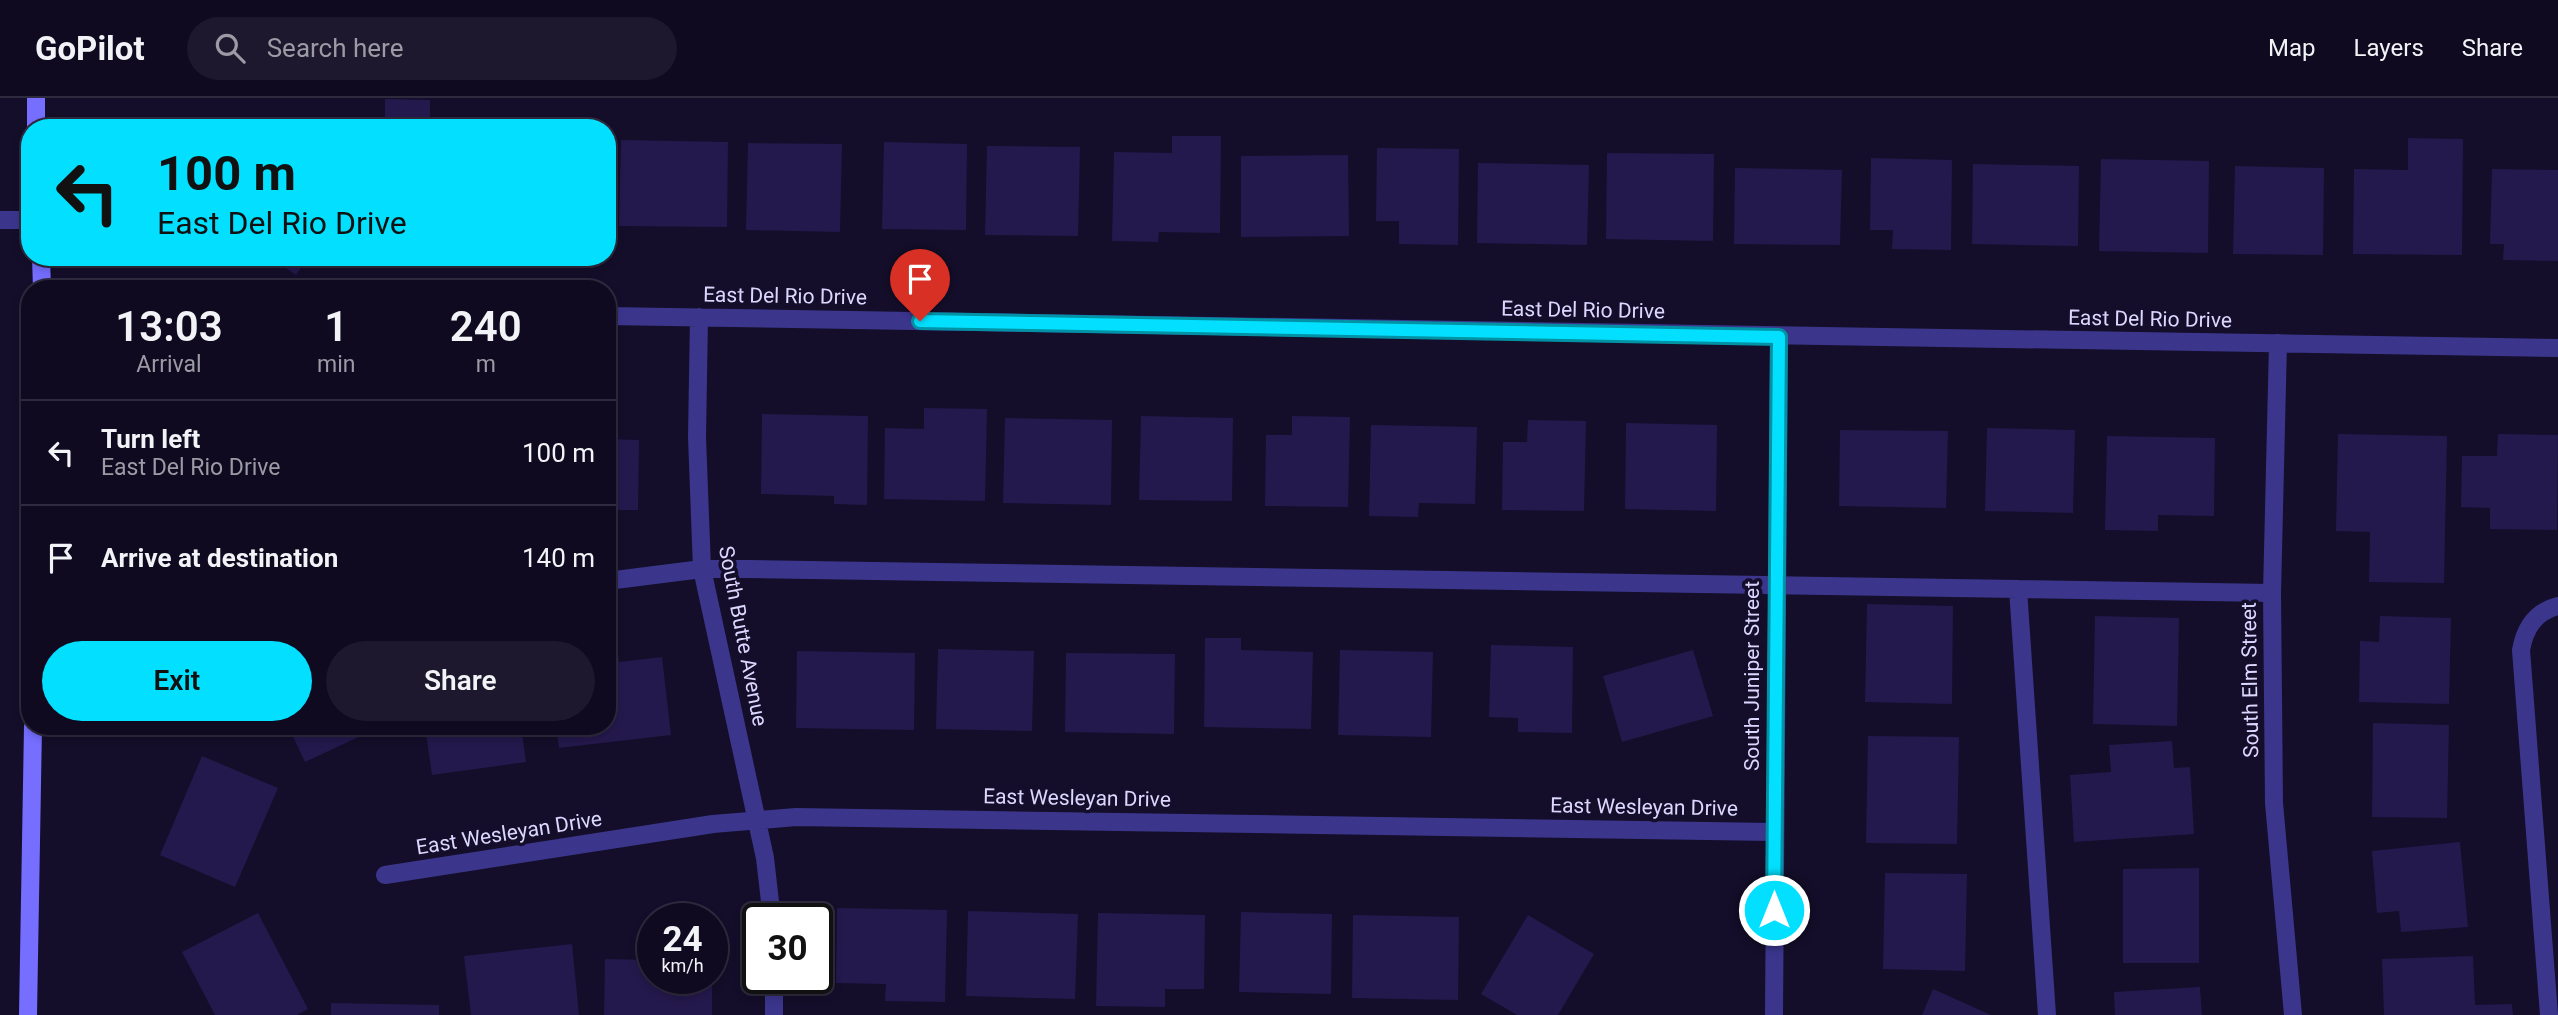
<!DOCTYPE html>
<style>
body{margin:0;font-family:Roboto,sans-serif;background:#1d182d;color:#f1f3f6;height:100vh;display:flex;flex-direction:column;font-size:26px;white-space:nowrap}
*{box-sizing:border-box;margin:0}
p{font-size:23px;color:#9b9aa5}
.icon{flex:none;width:38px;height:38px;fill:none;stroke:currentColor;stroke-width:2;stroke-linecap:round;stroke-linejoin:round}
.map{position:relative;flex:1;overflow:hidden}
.panel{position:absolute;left:21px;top:182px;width:595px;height:455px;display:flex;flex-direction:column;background:#0f0a20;border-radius:28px;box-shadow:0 4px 10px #0003,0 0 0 2px #2f2b3e}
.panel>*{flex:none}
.top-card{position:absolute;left:21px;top:21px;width:595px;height:147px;border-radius:28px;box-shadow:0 4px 10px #0003,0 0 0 2px #2f2b3e;background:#03e0ff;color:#111;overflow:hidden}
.speed{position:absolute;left:637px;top:805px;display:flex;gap:14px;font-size:35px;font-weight:700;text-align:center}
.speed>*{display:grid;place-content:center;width:91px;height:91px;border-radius:50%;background:#0f0a20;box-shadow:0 4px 10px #0003,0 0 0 2px #2f2b3e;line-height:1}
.speed small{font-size:18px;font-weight:400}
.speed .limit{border:4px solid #111;border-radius:10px;background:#fff;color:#111}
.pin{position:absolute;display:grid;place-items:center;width:60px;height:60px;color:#fff;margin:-72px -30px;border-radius:50% 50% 50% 0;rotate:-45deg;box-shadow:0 0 7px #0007}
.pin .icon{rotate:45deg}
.me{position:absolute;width:77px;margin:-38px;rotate:0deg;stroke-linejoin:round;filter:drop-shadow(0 0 5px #0008)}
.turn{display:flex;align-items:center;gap:24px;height:147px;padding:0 21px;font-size:32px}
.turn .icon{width:91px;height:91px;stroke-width:2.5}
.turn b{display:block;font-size:49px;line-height:60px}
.eta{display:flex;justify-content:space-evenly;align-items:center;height:119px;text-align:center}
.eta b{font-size:42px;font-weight:600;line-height:49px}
.button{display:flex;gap:14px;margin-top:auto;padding:14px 21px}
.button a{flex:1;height:80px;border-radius:42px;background:#03e0ff;color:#111;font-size:28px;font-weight:600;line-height:80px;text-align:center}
.button a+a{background:#1d182d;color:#f1f3f6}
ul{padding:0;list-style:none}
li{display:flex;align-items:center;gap:21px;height:105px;padding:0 21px;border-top:2px solid #2f2b3e}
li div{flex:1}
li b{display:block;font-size:26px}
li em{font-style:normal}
header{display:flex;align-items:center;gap:42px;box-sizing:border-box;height:98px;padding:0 35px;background:#0f0a20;border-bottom:2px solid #2f2b3e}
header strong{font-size:33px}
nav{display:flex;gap:38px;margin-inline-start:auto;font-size:24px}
.search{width:490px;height:63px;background:#1d182d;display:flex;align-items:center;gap:18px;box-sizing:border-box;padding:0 24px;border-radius:38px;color:#9b9aa5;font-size:26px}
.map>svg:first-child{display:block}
.building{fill:#24194c}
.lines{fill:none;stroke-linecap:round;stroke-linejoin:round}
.lane{stroke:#3b368c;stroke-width:18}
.street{stroke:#3b368c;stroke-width:18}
.secondary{stroke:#756eff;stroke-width:18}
.route-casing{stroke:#0292a6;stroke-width:18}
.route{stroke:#03e0ff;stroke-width:12}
.labels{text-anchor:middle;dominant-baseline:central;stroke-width:7;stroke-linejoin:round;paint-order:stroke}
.street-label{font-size:21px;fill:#dcd7ff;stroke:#140e2a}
</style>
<header>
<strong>GoPilot</strong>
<div class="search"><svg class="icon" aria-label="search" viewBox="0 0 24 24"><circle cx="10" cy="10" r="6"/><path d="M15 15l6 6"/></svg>Search here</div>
<nav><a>Map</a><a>Layers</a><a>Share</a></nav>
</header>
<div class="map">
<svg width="2558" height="917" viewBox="0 0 2558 917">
<rect width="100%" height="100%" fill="#140e2a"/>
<path class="building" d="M385,1L430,2V20L474,21V30H385Z
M1172,38H1221L1220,135L1159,134L1158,144L1112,143L1114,54L1172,55Z
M2408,40L2463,41L2462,157L2353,156L2354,71L2408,72Z
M621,42L728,44L727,129L619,128Z
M884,44L967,46L966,132L882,131Z
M748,45L842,46L840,134L746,132Z
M987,48L1080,49L1078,138L985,137Z
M1377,50L1459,51L1458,147L1399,146V123H1376Z
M1607,55L1714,56L1713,143L1606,141Z
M1348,57L1349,138L1241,139V58Z
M1871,60L1952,62L1951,152L1892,151L1893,132H1870Z
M2101,61L2209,63L2208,155L2099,153Z
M1478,65L1589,67L1587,147L1477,145Z
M1973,66L2079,68L2078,148L1972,146Z
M2235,68L2324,70L2323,157L2233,156Z
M1735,70L1842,72L1840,147L1734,146Z
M2492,71L2558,72V163L2503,162L2504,146H2490Z
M270,159H308L296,177Z
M924,310L987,311L985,403L884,401L885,330L924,331Z
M762,316L868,318L867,407L834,406V398L761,396Z
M1141,318L1233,320L1232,403L1139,402Z
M1292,318L1350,319L1348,409L1265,408L1266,337H1292Z
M1005,320L1112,322L1111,407L1003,405Z
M1528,322L1586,323L1584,413L1502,412L1503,344H1527Z
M1626,325L1717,327L1716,413L1625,411Z
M1371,327L1477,329L1475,406L1419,405L1418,419L1369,418Z
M1987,330L2075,332L2073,415L1985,413Z
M1840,332L1948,333L1946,410L1839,408Z
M2338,336L2447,338L2444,485L2369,484L2370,434L2336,433Z
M2498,336L2558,337L2557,432L2490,431V410L2461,409L2462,358H2497Z
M2107,338L2215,340L2214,418L2158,417V433L2105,432Z
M607,341L639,342L638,412H607Z
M1867,506L1953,508L1952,606L1865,604Z
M2095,518L2179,520L2177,628L2093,626Z
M2380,518L2451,520L2449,606L2359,604L2360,543L2379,544Z
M616,539L619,564L662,559L671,637L559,650L556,628H607V540Z
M1205,540H1241V552L1313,554L1311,631L1204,629Z
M1491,547L1573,549L1572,635L1518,634V620L1489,619Z
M938,551L1034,553L1032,633L936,631Z
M1340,552L1433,554L1431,639L1338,637Z
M1693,552L1713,618L1622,644L1603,578Z
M797,553L915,555L914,632L796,630Z
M1066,555L1175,556L1174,636L1065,634Z
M2373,625L2449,627L2447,720L2372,719Z
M288,628H382L305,664Z
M425,628H521L526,664L432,677Z
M1868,638L1959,639L1957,746L1866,745Z
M2172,643L2174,670L2190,669L2194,736L2074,744L2070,677L2111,674L2109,647Z
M202,658L278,690L235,789L160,757Z
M2460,744L2468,829L2401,834L2399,813L2377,815L2372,753Z
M2199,770V865H2123V771Z
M1885,775L1967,776L1965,873L1883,871Z
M837,810L947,812L945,904L885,903L886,886L836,885Z
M968,813L1078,816L1075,901L966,898Z
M1241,814L1332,816L1331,896L1239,894Z
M258,815L308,911L297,917H215L182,854Z
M1098,815L1205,817L1204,891H1165V909L1096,908Z
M1353,817L1459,819L1458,902L1352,900Z
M1528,817L1594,856L1558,917H1517L1481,896Z
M572,846L579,917H471L464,858Z
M2473,858L2475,907L2512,906L2513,917H2384L2382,861Z
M605,861L653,862V880H712V917H604Z
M2200,889L2202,917H2115L2114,894Z
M1933,891L1991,917H1922Z
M331,905L439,907V917H331Z"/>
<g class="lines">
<path class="lane" d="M607,483L702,471H749L2272,495
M2018,491L2047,917
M2549,917L2521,552C2525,530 2535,514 2558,508"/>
<path class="street" d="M0,122H30
M607,218L2558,250
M699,219L697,339L702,471L765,760L772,821
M2278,245L2272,495L2274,705L2293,917
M385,777L713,726L796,719L1773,734
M774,917V880
M1774,917L1779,239"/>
<path class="secondary" d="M36,30V0
M41,159L42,191
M28,917L33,628"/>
</g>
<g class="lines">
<defs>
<path id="route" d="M920,223L1779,239L1774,812"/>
</defs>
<use href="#route" class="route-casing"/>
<use href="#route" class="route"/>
</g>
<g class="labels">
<g class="street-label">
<text transform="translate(785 198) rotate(1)">East Del Rio Drive</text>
<text transform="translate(1583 212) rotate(1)">East Del Rio Drive</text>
<text transform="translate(2150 221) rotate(1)">East Del Rio Drive</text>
<text transform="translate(743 538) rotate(79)">South Butte Avenue</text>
<text transform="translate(1752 578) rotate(-90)">South Juniper Street</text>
<text transform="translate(2250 582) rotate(-91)">South Elm Street</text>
<text transform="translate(1077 700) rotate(1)">East Wesleyan Drive</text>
<text transform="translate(1644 709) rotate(1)">East Wesleyan Drive</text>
<text transform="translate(509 735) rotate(-9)">East Wesleyan Drive</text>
</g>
</g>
</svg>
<div class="speed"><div>24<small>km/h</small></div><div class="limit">30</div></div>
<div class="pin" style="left:920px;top:223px;background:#d93025"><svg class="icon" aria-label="arrive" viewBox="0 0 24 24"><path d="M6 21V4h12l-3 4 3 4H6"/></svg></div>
<svg class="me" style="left:1774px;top:812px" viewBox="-20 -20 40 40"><circle r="17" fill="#03e0ff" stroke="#fff" stroke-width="3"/><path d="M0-11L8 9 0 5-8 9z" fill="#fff"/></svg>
<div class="top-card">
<div class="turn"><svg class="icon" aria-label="left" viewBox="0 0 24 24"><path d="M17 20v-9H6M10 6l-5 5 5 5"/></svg><div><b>100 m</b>East Del Rio Drive</div></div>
</div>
<section class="panel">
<div class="eta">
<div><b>13:03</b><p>Arrival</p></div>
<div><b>1</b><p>min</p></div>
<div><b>240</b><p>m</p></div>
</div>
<ul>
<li><svg class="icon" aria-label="left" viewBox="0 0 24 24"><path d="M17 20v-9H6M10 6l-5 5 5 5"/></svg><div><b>Turn left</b><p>East Del Rio Drive</p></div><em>100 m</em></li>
<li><svg class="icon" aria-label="arrive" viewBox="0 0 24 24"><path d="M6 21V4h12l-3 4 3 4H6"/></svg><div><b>Arrive at destination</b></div><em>140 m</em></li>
</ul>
<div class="button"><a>Exit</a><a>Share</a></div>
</section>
</div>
